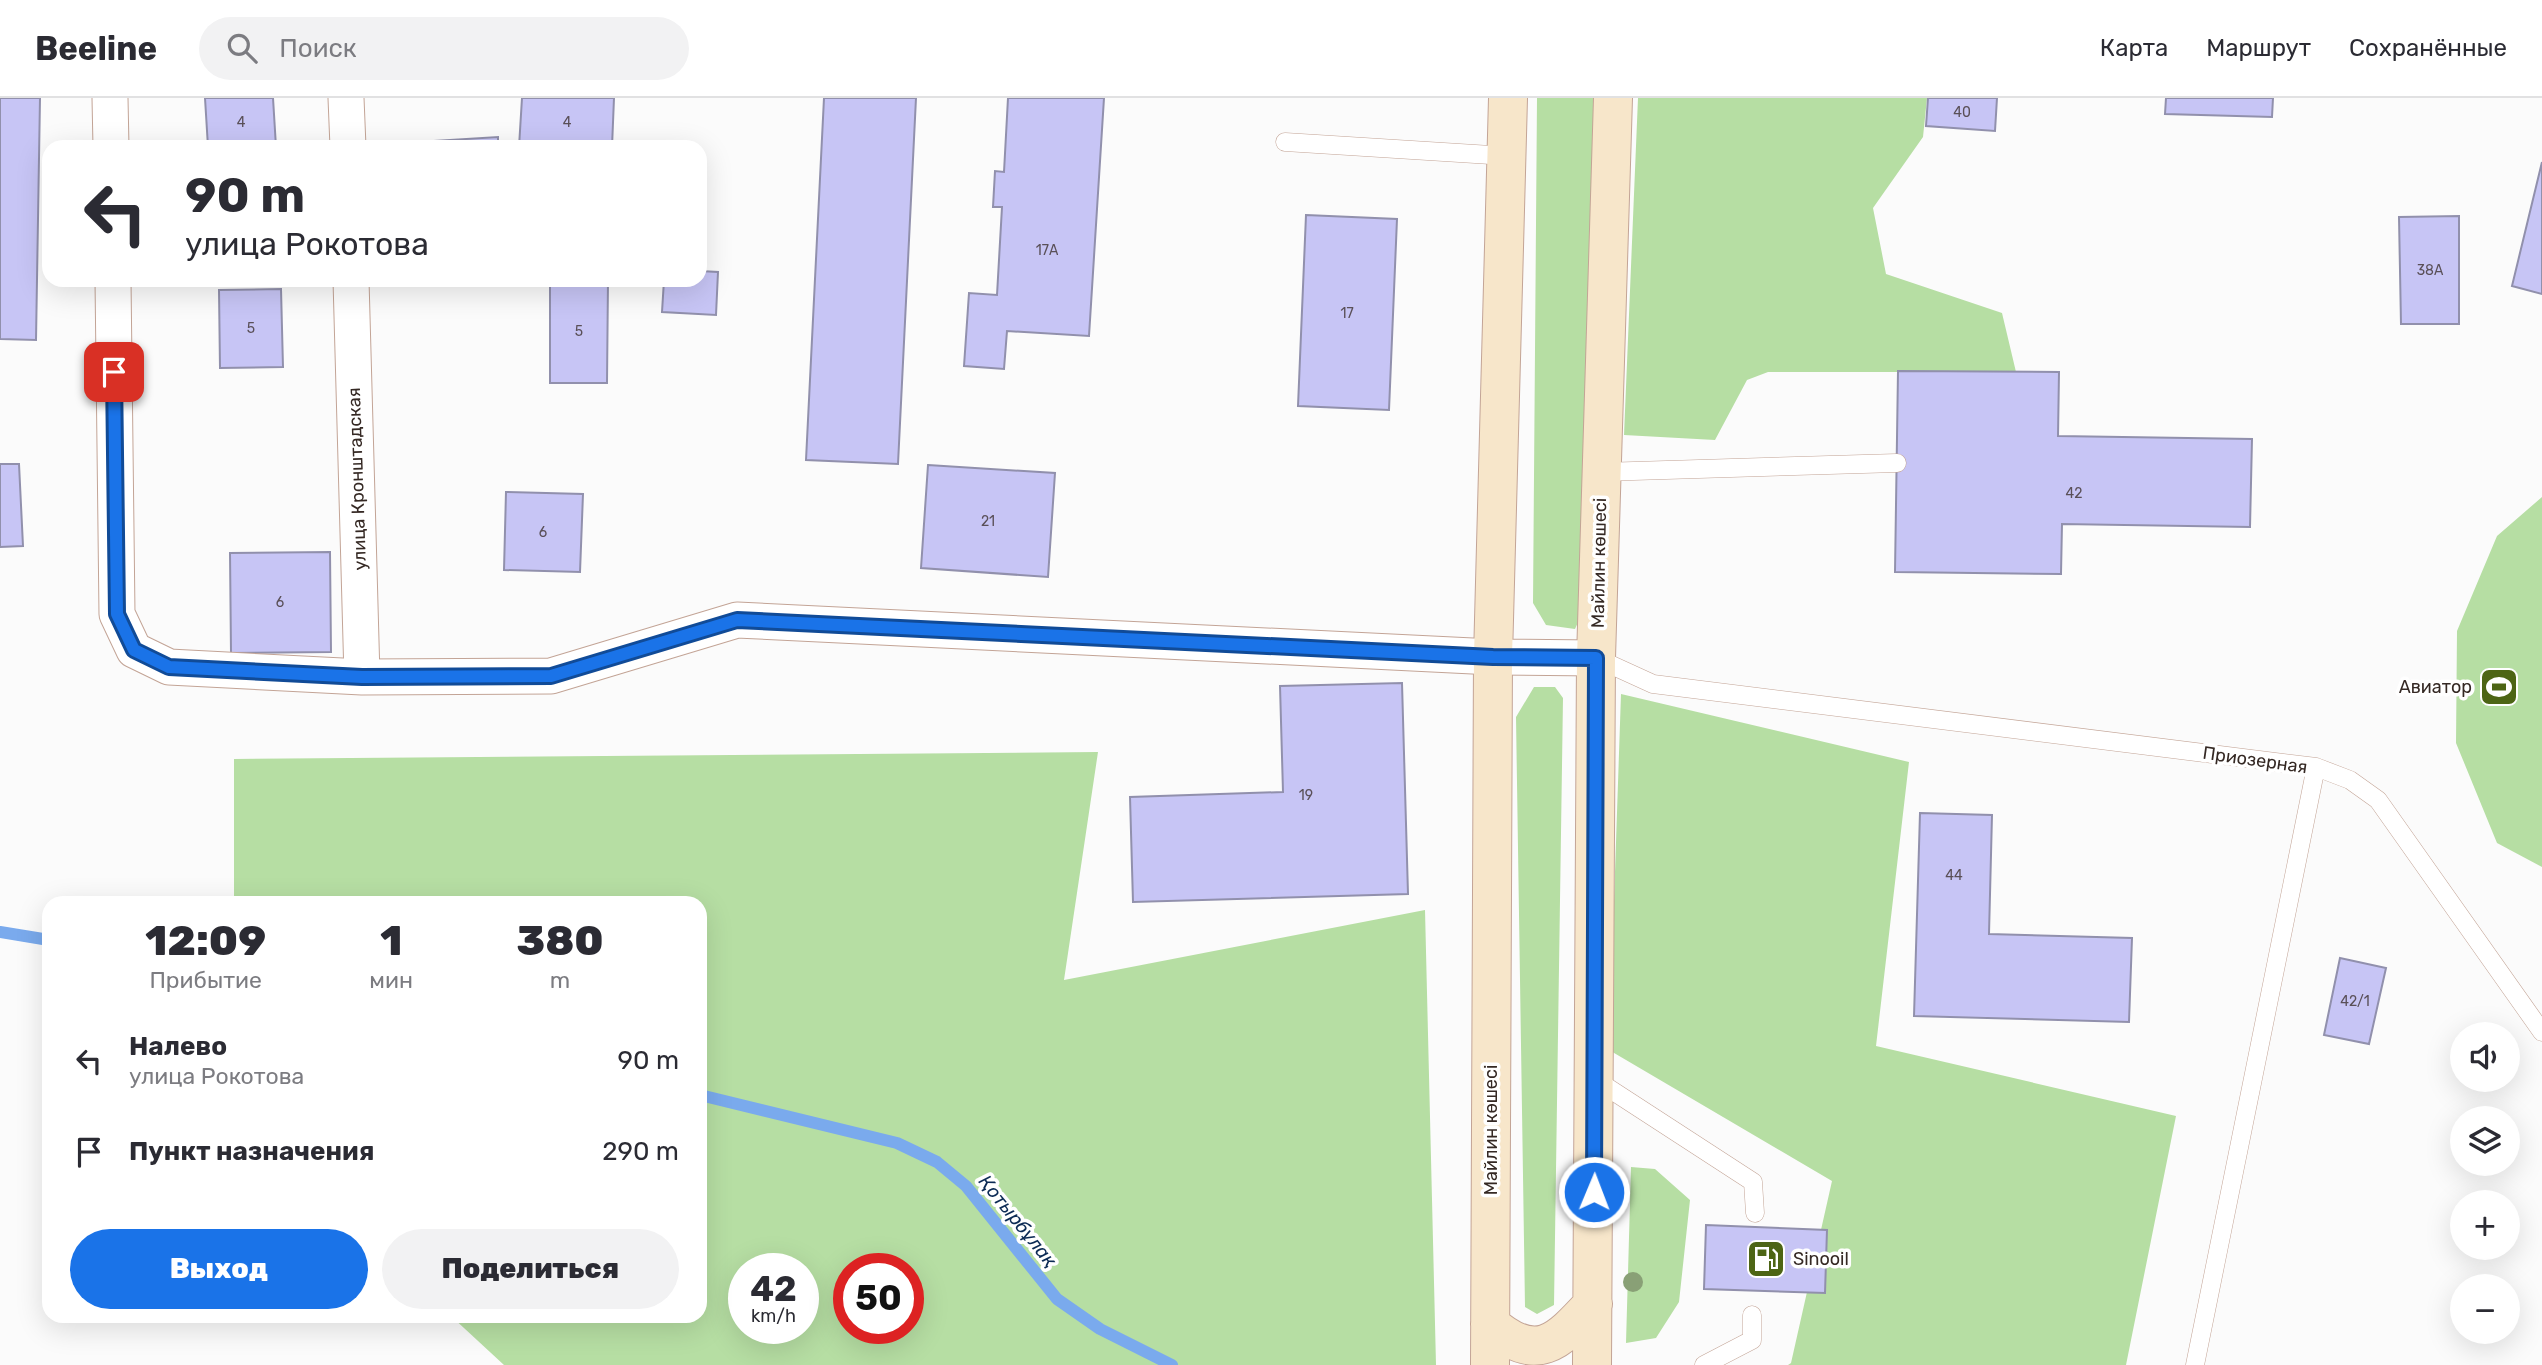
<!DOCTYPE html>
<html lang="ru">
<meta charset="utf-8">
<style>
body{margin:0;font-family:Rubik,sans-serif;background:#f2f2f3;color:#2b2b33;height:100vh;display:flex;flex-direction:column;font-size:26px;white-space:nowrap}
*{box-sizing:border-box;margin:0}
p{font-size:23px;color:#7c7c81}
.icon{flex:none;width:38px;height:38px;fill:none;stroke:currentColor;stroke-width:2;stroke-linecap:round;stroke-linejoin:round}
.map{position:relative;flex:1;overflow:hidden}
.details{position:absolute;left:42px;top:798px;width:665px;height:427px;display:flex;flex-direction:column;background:#fff;border-radius:21px;box-shadow:0 7px 28px #0002}
.details>*{flex:none}
.guide{position:absolute;left:42px;top:42px;width:665px;height:147px;border-radius:21px;box-shadow:0 7px 28px #0002;background:#fff;color:#2b2b33;overflow:hidden}
.tools{position:absolute;left:2450px;top:924px;display:grid;gap:14px}
.tools a{display:grid;place-items:center;width:70px;height:70px;border-radius:50%;background:#fff;box-shadow:0 7px 28px #0002;font-size:35px}
.speed{position:absolute;left:728px;top:1155px;display:flex;gap:14px;font-size:35px;font-weight:700;text-align:center}
.speed>*{display:grid;place-content:center;width:91px;height:91px;border-radius:50%;background:#fff;box-shadow:0 7px 28px #0002;line-height:1}
.speed small{font-size:18px;font-weight:400}
.speed .limit{border:10px solid #d22;background:#fff;color:#111}
.pin{position:absolute;display:grid;place-items:center;width:60px;height:60px;color:#fff;margin:-30px;border-radius:14px;box-shadow:0 4px 10px #0006}
.me{position:absolute;width:77px;margin:-38px;rotate:1deg;stroke-linejoin:round;filter:drop-shadow(0 0 5px #0008)}
.turn{display:flex;align-items:center;gap:24px;height:147px;padding:0 28px;font-size:32px}
.turn .icon{width:91px;height:91px;stroke-width:2.5}
.turn b{display:block;font-size:49px;line-height:60px}
.eta{display:flex;justify-content:space-evenly;align-items:center;height:119px;text-align:center}
.eta b{font-size:42px;font-weight:800;line-height:49px}
.action{display:flex;gap:14px;margin-top:auto;padding:14px 28px}
.action a{flex:1;height:80px;border-radius:42px;background:#1a73e8;color:#fff;font-size:28px;font-weight:800;line-height:80px;text-align:center}
.action a+a{background:#f2f2f3;color:#2b2b33}
ul{padding:0;list-style:none}
li{display:flex;align-items:center;gap:21px;height:91px;padding:0 28px}
li div{flex:1}
li b{display:block;font-size:26px}
li em{font-style:normal}
header{display:flex;align-items:center;gap:42px;box-sizing:border-box;height:98px;padding:0 35px;background:#fff;border-bottom:2px solid #e1e1e2}
header strong{font-size:33px}
nav{display:flex;gap:38px;margin-inline-start:auto;font-size:24px}
.search{width:490px;height:63px;background:#f2f2f3;display:flex;align-items:center;gap:18px;box-sizing:border-box;padding:0 24px;border-radius:38px;color:#7c7c81;font-size:26px}
.map>svg:first-child{display:block}
.green{fill:#b6dea3;fill-rule:evenodd}
.lines{fill:none;stroke-linecap:round;stroke-linejoin:round}
.stream{stroke:#7aaaed;stroke-width:12}
.building{fill:#c7c5f5;stroke:#9190ac;stroke-width:2}
.lane-casing{stroke:#c3a496;stroke-width:19}
.street-casing{stroke:#c3a496;stroke-width:37}
.secondary-casing{stroke:#c3a496;stroke-width:40}
.lane{stroke:#fff;stroke-width:18}
.street{stroke:#fff;stroke-width:35}
.secondary{stroke:#f7e6ca;stroke-width:38}
.tree{fill:#89a076}
.route-casing{stroke:#114b97;stroke-width:18}
.route{stroke:#1a73e8;stroke-width:12}
.labels{text-anchor:middle;dominant-baseline:central;stroke-width:7;stroke-linejoin:round;paint-order:stroke}
.number-label{font-size:14px;fill:#5a5058}
.street-label{font-size:18px;fill:#352924;stroke:#fff}
.poi-label{font-size:18px;fill:#352924;stroke:#fff;text-anchor:end}
.water-label{font-size:19px;font-style:italic;fill:#0c2b55;stroke:#fff}
</style>
<header>
<strong>Beeline</strong>
<div class="search"><svg class="icon" aria-label="search" viewBox="0 0 24 24"><circle cx="10" cy="10" r="6"/><path d="M15 15l6 6"/></svg>Поиск</div>
<nav><a>Карта</a><a>Маршрут</a><a>Сохранённые</a></nav>
</header>
<div class="map">
<svg width="2542" height="1267" viewBox="0 0 2542 1267">
<rect width="100%" height="100%" fill="#fbfbfb"/>
<path class="green" d="M1537,0H1604L1589,500L1575,531L1546,527L1533,505Z
M1638,0H1927L1923,39L1873,110L1886,176L2002,215L2016,274H1768L1747,282L1715,342L1624,337Z
M2542,399V769L2497,745L2456,645L2457,533L2497,438Z
M1534,589H1555L1563,600L1554,1207L1537,1216L1525,1209L1516,619Z
M1621,596L1909,664L1876,948L2176,1018L2126,1267H1788L1791,1265L1832,1083L1609,952Z
M1098,654L1064,882L1425,812L1436,1267H504L451,1218H700V805H234V661ZM744,1171H803V1230H744ZM849,1171H908V1230H849Z
M1631,1069L1655,1071L1690,1102L1679,1204L1656,1240L1626,1245Z"/>
<g class="lines">
<path class="stream" d="M0,834L49,842
M700,997L897,1045L937,1064L966,1088L1057,1201L1100,1231L1172,1267"/>
</g>
<path class="building" d="M0,0H40L36,242L0,241Z
M205,0H273L276,49H208Z
M522,0H614L612,49H519Z
M824,0H916L898,366L806,362Z
M1008,0H1104L1089,238L1007,233L1004,271L964,268L969,195L997,197L1002,109H993L995,73L1004,74Z
M1928,0H1997L1995,33L1926,28Z
M2166,0H2273L2272,19L2165,16Z
M498,39V49H402V45Z
M2542,64V196L2512,188Z
M1306,117L1397,121L1389,312L1298,308Z
M2459,118V226H2401L2399,119Z
M700,173L718,174L716,217L662,214L664,182H700Z
M550,182H608L607,285H550Z
M281,191L283,269L220,270L219,192Z
M1898,273L2059,274L2058,338L2252,341L2250,429L2062,426L2061,476L1895,474Z
M0,366H19L23,448L0,449Z
M928,367L1055,375L1048,479L921,470Z
M506,394L583,396L580,474L504,472Z
M330,454L331,554L231,555L230,455Z
M1402,585L1408,796L1133,804L1130,699L1283,694L1280,588Z
M1920,715L1992,717L1989,836L2132,840L2129,924L1914,918Z
M2340,860L2386,870L2369,946L2324,937Z
M1706,1127L1827,1132L1825,1195L1704,1191Z"/>
<g class="lines">
<defs>
<path id="lane" d="M1285,44L1507,58
M1601,374L1897,365
M1596,560L1653,586L2316,669L2350,682L2378,702L2542,934
M1596,982L1753,1084L1755,1115
M1704,1267L1752,1242V1217
M2195,1267L2316,669"/>
<path id="street" d="M110,0L111,49
M346,0L348,49
M113,182L117,516L134,552L169,569L362,579L551,578L737,522L1493,559L1596,560
M351,182L362,579"/>
<path id="secondary" d="M1490,1226C1537,1267 1558,1244 1593,1206
M1490,1267L1493,559L1508,0
M1592,1267L1596,560L1613,0"/>
</defs>
<use href="#lane" class="lane-casing"/>
<use href="#street" class="street-casing"/>
<use href="#secondary" class="secondary-casing"/>
<use href="#lane" class="lane"/>
<use href="#street" class="street"/>
<use href="#secondary" class="secondary"/>
</g>
<circle class="tree" cx="1633" cy="1184" r="10"/>
<g class="lines">
<defs>
<path id="route" d="M114,274L117,516L134,552L169,569L362,579L551,578L737,522L1493,559L1596,560L1594,1094"/>
</defs>
<use href="#route" class="route-casing"/>
<use href="#route" class="route"/>
</g>
<defs>
<symbol id="stadium-square" viewBox="-11 -11 22 22"><rect x="-9" y="-9" width="18" height="18" rx="4" fill="#4d6515" stroke="#fff"/><path d="M0-5a6.5 5 0 1 0 0 10a6.5 5 0 1 0 0-10ZM-3.5-1.8h7v3.6h-7Z" fill="#fff"/></symbol>
<symbol id="fuel-square" viewBox="-11 -11 22 22"><rect x="-9" y="-9" width="18" height="18" rx="4" fill="#4d6515" stroke="#fff"/><path d="M-5.5-6h7V0h2V4h1.3V-2.5L3-4.5l.8-.8L6-3V5H2.5V1h-1V6h-7ZM-4.2-4.7v3.2H.2V-4.7Z" fill="#fff"/></symbol>
</defs>
<g fill-rule="evenodd">
<use href="#stadium-square" x="2477" y="567" width="44" height="44"/>
<use href="#fuel-square" x="1744" y="1139" width="44" height="44"/>
</g>
<g class="labels">
<g class="number-label">
<text x="1962" y="14">40</text>
<text x="241" y="24">4</text>
<text x="567" y="24">4</text>
<text x="1047" y="152">17А</text>
<text x="2430" y="172">38А</text>
<text x="1347" y="215">17</text>
<text x="251" y="230">5</text>
<text x="579" y="233">5</text>
<text x="2074" y="395">42</text>
<text x="988" y="423">21</text>
<text x="543" y="434">6</text>
<text x="280" y="504">6</text>
<text x="1306" y="697">19</text>
<text x="1954" y="777">44</text>
<text x="2355" y="903">42/1</text>
</g>
<g class="street-label">
<text transform="translate(357 381) rotate(-92)">улица Кронштадская</text>
<text transform="translate(1599 465) rotate(-89)">Майлин көшесі</text>
<text transform="translate(2255 662) rotate(8)">Приозерная</text>
<text transform="translate(1491 1032) rotate(-90)">Майлин көшесі</text>
</g>
<g class="poi-label">
<text x="2472" y="589">Авиатор</text>
<text x="1793" y="1161" text-anchor="start">Sinooil</text>
</g>
<g class="water-label">
<text transform="translate(1018 1123) rotate(51)">Қотырбұлақ</text>
</g>
</g>
</svg>
<div class="tools">
<a><svg class="icon" aria-label="sound" viewBox="0 0 24 24"><path d="M4 9h4l5-4v14l-5-4H4zM17 9q2 3 0 6"/></svg></a>
<a><svg class="icon" aria-label="layers" viewBox="0 0 24 24"><path d="M12 4l9 5-9 5-9-5zM3 14l9 5 9-5"/></svg></a>
<a>+</a>
<a>−</a>
</div>
<div class="speed"><div>42<small>km/h</small></div><div class="limit">50</div></div>
<div class="pin" style="left:114px;top:274px;background:#d93025"><svg class="icon" aria-label="arrive" viewBox="0 0 24 24"><path d="M6 21V4h12l-3 4 3 4H6"/></svg></div>
<svg class="me" style="left:1594px;top:1094px" viewBox="-20 -20 40 40"><circle r="17" fill="#1a73e8" stroke="#fff" stroke-width="3"/><path d="M0-11L8 9 0 5-8 9z" fill="#fff"/></svg>
<div class="guide">
<div class="turn"><svg class="icon" aria-label="left" viewBox="0 0 24 24"><path d="M17 20v-9H6M10 6l-5 5 5 5"/></svg><div><b>90 m</b>улица Рокотова</div></div>
</div>
<section class="details">
<div class="eta">
<div><b>12:09</b><p>Прибытие</p></div>
<div><b>1</b><p>мин</p></div>
<div><b>380</b><p>m</p></div>
</div>
<ul>
<li><svg class="icon" aria-label="left" viewBox="0 0 24 24"><path d="M17 20v-9H6M10 6l-5 5 5 5"/></svg><div><b>Налево</b><p>улица Рокотова</p></div><em>90 m</em></li>
<li><svg class="icon" aria-label="arrive" viewBox="0 0 24 24"><path d="M6 21V4h12l-3 4 3 4H6"/></svg><div><b>Пункт назначения</b></div><em>290 m</em></li>
</ul>
<div class="action"><a>Выход</a><a>Поделиться</a></div>
</section>
</div>
